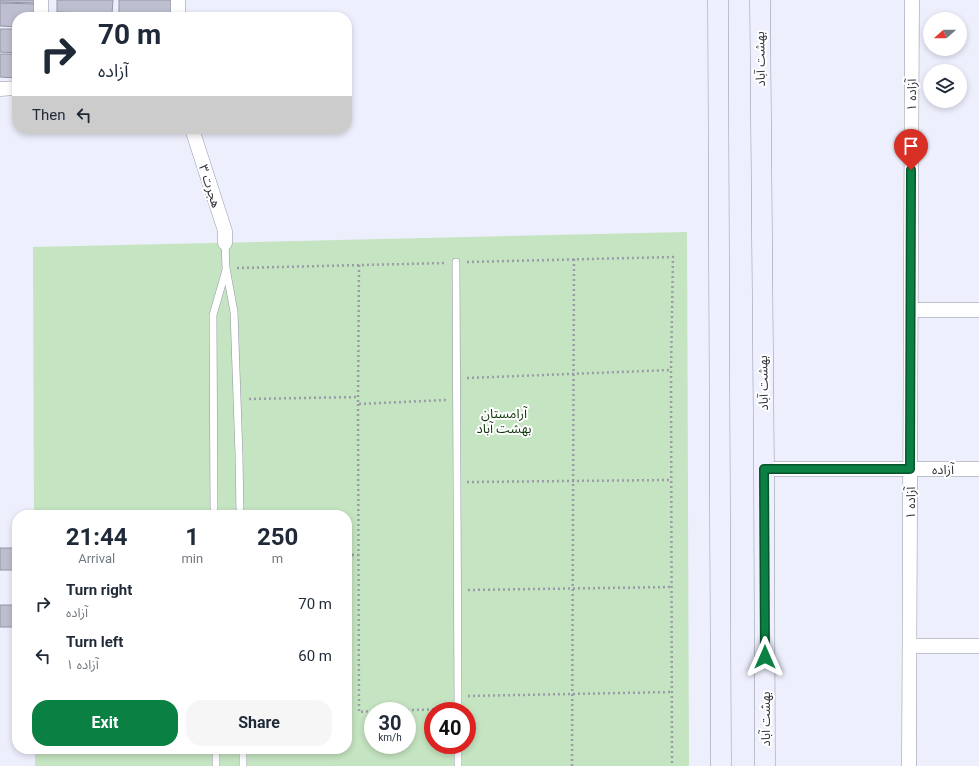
<!DOCTYPE html>
<meta charset="utf-8">
<style>
body{margin:0;font-family:Roboto,"Noto Sans Arabic",sans-serif;background:#f6f6f7;color:#1f2937;height:100vh;display:flex;flex-direction:column;font-size:15px;white-space:nowrap}
*{box-sizing:border-box;margin:0}
p{font-size:13px;color:#747a83}
.icon{flex:none;width:22px;height:22px;fill:none;stroke:currentColor;stroke-width:2;stroke-linecap:round;stroke-linejoin:round}
.map{position:relative;flex:1;overflow:hidden}
.panel{position:absolute;left:12px;top:510px;width:340px;height:244px;display:flex;flex-direction:column;background:#fff;border-radius:16px;box-shadow:0 2px 6px #0003}
.panel>*{flex:none}
.banner{position:absolute;left:12px;top:12px;width:340px;height:122px;border-radius:16px;box-shadow:0 2px 6px #0003;background:#fff;color:#1f2937;overflow:hidden}
.needle{width:26px;rotate:249deg}
.fabs{position:absolute;left:923px;top:12px;display:grid;gap:8px}
.fabs a{display:grid;place-items:center;width:44px;height:44px;border-radius:50%;background:#fff;box-shadow:0 2px 6px #0003;font-size:20px}
.speed{position:absolute;left:364px;top:702px;display:flex;gap:8px;font-size:20px;font-weight:700;text-align:center}
.speed>*{display:grid;place-content:center;width:52px;height:52px;border-radius:50%;background:#fff;box-shadow:0 2px 6px #0003;line-height:1}
.speed small{font-size:10px;font-weight:400}
.speed .limit{border:6px solid #d22;background:#fff;color:#111}
.pin{position:absolute;display:grid;place-items:center;width:34px;height:34px;color:#fff;margin:-41px -17px;border-radius:50% 50% 50% 0;rotate:-45deg;box-shadow:0 0 4px #0007}
.pin .icon{rotate:45deg}
.me{position:absolute;width:44px;margin:-22px;rotate:0deg;stroke-linejoin:round;filter:drop-shadow(0 0 3px #0008)}
.turn{display:flex;align-items:center;gap:14px;height:84px;padding:0 20px;font-size:18px}
.turn .icon{width:52px;height:52px;stroke-width:2.5}
.turn b{display:block;font-size:28px;line-height:34px}
.then{display:flex;align-items:center;height:38px;padding:0 20px;background:#0003;gap:8px;font-size:15px}
.eta{display:flex;justify-content:space-evenly;align-items:center;height:68px;text-align:center}
.eta b{font-size:24px;font-weight:700;line-height:28px}
.cta{display:flex;gap:8px;margin-top:auto;padding:8px 20px}
.cta a{flex:1;height:46px;border-radius:16px;background:#0b8043;color:#fff;font-size:16px;font-weight:700;line-height:46px;text-align:center}
.cta a+a{background:#f6f6f7;color:#1f2937}
ul{padding:0;list-style:none}
li{display:flex;align-items:center;gap:12px;height:52px;padding:0 20px}
li div{flex:1}
li b{display:block;font-size:15px}
li em{font-style:normal}
.map>svg:first-child{display:block}
.green{fill:#c5e4c1;fill-rule:evenodd}
.building{fill:#bdbfd0;stroke:#9496a6}
.lines{fill:none;stroke-linecap:round;stroke-linejoin:round}
.lane-casing{stroke:#9194a3;stroke-width:8}
.street-casing{stroke:#9194a3;stroke-width:15}
.secondary-casing{stroke:#9194a3;stroke-width:21}
.path{stroke:#9b9ca7;stroke-width:2.5;stroke-dasharray:2 3;stroke-linecap:butt}
.lane{stroke:#fff;stroke-width:7}
.street{stroke:#fff;stroke-width:14}
.secondary{stroke:#eef0fe;stroke-width:20}
.route-casing{stroke:#07532c;stroke-width:10}
.route{stroke:#0b8043;stroke-width:7}
.labels{text-anchor:middle;dominant-baseline:central;stroke-width:4;stroke-linejoin:round;paint-order:stroke}
.street-label{font-size:13px;fill:#35363d;stroke:#fff}
.park-label{font-size:13px;fill:#0f370a;stroke:#fff}
</style>
<div class="map">
<svg width="979" height="766" viewBox="0 0 979 766">
<rect width="100%" height="100%" fill="#edeffd"/>
<path class="green" d="M687,232L689,766H35V749H347V515H34L33,247ZM373,711H407V745H373ZM433,711H467V745H433Z"/>
<path class="building" d="M0,0H36V3L0,2Z
M57,0H113L112,14L57,12Z
M119,0H175L174,17L119,16Z
M0,3L35,4V17H17V27L0,26Z
M57,15L114,16L57,17Z
M0,29H17V53L0,52Z
M0,54H17V78L0,77Z
M0,548H13L14,570H0Z
M0,605H14L15,627H0Z"/>
<g class="lines">
<defs>
<path id="lane" d="M225,243L226,268L234,312L239,455L240,515
M456,262L458,711
M214,515L213,315L226,270
M458,745V766
M216,749V766
M243,749V766"/>
<path id="street" d="M41,17V0
M178,17V0
M0,89L17,88
M192,129L225,231V243
M911,310H979
M764,469H979
M910,646H979
M909,766L912,0"/>
<path id="secondary" d="M718,0L721,766
M760,0L764,469L765,766"/>
</defs>
<use href="#lane" class="lane-casing"/>
<use href="#street" class="street-casing"/>
<use href="#secondary" class="secondary-casing"/>
<path class="path" d="M467,262L673,257L671,370L672,766
M359,265L358,404L446,400
M237,268L446,263
M467,378L671,370
M249,399L358,397
M358,404L359,712L373,711
M467,482L671,480
M347,555H359
M468,590L672,587
M468,696L672,692
M377,711L447,709
M572,766L574,259"/>
<use href="#lane" class="lane"/>
<use href="#street" class="street"/>
<use href="#secondary" class="secondary"/>
</g>
<g class="lines">
<defs>
<path id="route" d="M765,657L764,469H910L911,170"/>
</defs>
<use href="#route" class="route-casing"/>
<use href="#route" class="route"/>
</g>
<g class="labels">
<g class="street-label">
<text transform="translate(760 59) rotate(-91)">بهشت آباد</text>
<text transform="translate(911 95) rotate(-90)">آزاده ۱</text>
<text transform="translate(210 186) rotate(72)">هجرت ۳</text>
<text transform="translate(763 383) rotate(-91)">بهشت آباد</text>
<text x="943" y="469">آزاده</text>
<text transform="translate(910 503) rotate(-90)">آزاده ۱</text>
<text transform="translate(765 719) rotate(-90)">بهشت آباد</text>
</g>
<g class="park-label">
<text x="504" y="413">آرامستان<tspan x="504" dy="15">بهشت آباد</tspan></text>
</g>
</g>
</svg>
<div class="fabs">
<a><svg class="needle" viewBox="-14 -14 28 28"><path d="M0-13l5 13h-10z" fill="#e53935"/><path d="M0 13l5-13h-10z" fill="#747a83"/></svg></a>
<a><svg class="icon" aria-label="layers" viewBox="0 0 24 24"><path d="M12 4l9 5-9 5-9-5zM3 14l9 5 9-5"/></svg></a>
</div>
<div class="speed"><div>30<small>km/h</small></div><div class="limit">40</div></div>
<div class="pin" style="left:911px;top:170px;background:#d93025"><svg class="icon" aria-label="arrive" viewBox="0 0 24 24"><path d="M6 21V4h12l-3 4 3 4H6"/></svg></div>
<svg class="me" style="left:765px;top:657px" viewBox="-20 -20 40 40"><path d="M0-17L14 15 0 8-14 15z" fill="#0b8043" stroke="#fff" stroke-width="4"/></svg>
<div class="banner">
<div class="turn"><svg class="icon" aria-label="right" viewBox="0 0 24 24"><path d="M7 20v-9h11M14 6l5 5-5 5"/></svg><div><b>70 m</b>آزاده</div></div>
<div class="then">Then<svg class="icon" aria-label="left" viewBox="0 0 24 24"><path d="M17 20v-9H6M10 6l-5 5 5 5"/></svg></div>
</div>
<section class="panel">
<div class="eta">
<div><b>21:44</b><p>Arrival</p></div>
<div><b>1</b><p>min</p></div>
<div><b>250</b><p>m</p></div>
</div>
<ul>
<li><svg class="icon" aria-label="right" viewBox="0 0 24 24"><path d="M7 20v-9h11M14 6l5 5-5 5"/></svg><div><b>Turn right</b><p>آزاده</p></div><em>70 m</em></li>
<li><svg class="icon" aria-label="left" viewBox="0 0 24 24"><path d="M17 20v-9H6M10 6l-5 5 5 5"/></svg><div><b>Turn left</b><p>آزاده ۱</p></div><em>60 m</em></li>
</ul>
<div class="cta"><a>Exit</a><a>Share</a></div>
</section>
</div>
